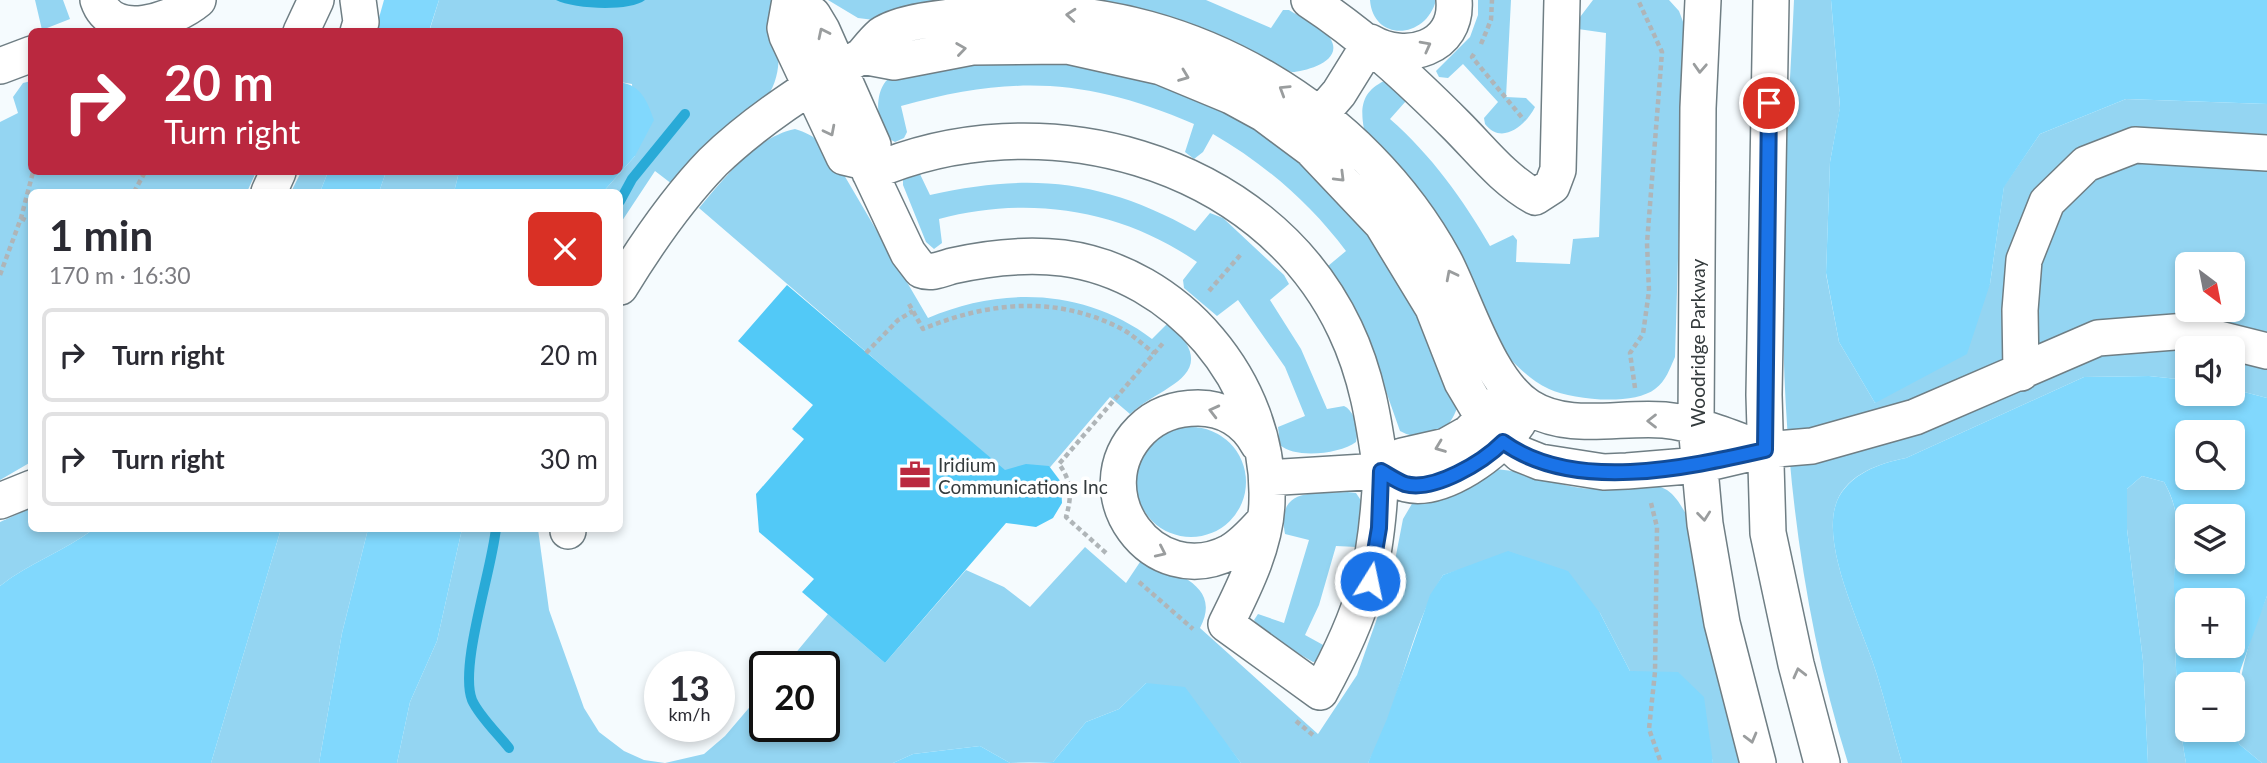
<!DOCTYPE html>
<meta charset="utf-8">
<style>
body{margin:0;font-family:Lato,sans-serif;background:#f2f2f3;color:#2b2b33;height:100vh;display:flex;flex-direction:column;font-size:26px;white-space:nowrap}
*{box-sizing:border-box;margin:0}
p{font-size:23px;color:#7c7c81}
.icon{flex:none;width:38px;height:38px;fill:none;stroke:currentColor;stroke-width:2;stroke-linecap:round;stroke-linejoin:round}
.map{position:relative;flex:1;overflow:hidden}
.drawer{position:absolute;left:28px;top:189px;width:595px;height:343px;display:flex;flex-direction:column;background:#fff;border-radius:10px;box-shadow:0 4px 10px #0003}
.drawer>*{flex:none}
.top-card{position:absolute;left:28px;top:28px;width:595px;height:147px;border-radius:10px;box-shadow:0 4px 10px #0003;background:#ba283f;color:#fff;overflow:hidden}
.needle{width:46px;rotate:148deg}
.buttons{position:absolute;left:2175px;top:252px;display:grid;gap:14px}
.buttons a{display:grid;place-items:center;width:70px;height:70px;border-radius:10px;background:#fff;box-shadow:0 4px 10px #0003;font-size:35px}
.speed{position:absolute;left:644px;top:651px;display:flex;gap:14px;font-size:35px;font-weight:700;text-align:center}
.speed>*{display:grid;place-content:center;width:91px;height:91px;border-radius:50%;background:#fff;box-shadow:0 4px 10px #0003;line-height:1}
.speed small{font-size:18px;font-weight:400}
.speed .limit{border:4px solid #111;border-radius:10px;background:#fff;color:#111}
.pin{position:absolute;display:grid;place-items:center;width:60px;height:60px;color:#fff;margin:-30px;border:4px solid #fff;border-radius:50%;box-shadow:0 2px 7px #0007}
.me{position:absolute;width:77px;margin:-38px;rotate:10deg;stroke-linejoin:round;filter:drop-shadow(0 0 5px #0008)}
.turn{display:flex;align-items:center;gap:24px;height:147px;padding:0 21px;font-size:32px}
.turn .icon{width:91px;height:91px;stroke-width:2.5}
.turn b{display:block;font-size:49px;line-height:60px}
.round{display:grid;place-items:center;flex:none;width:74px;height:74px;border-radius:10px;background:#f2f2f3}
.head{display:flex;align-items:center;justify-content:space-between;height:119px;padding:0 21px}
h1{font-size:42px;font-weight:700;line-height:52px}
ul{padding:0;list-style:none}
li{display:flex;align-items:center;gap:21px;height:94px;margin:0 14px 10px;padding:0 7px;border:4px solid #e1e1e2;border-radius:10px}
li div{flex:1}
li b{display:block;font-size:26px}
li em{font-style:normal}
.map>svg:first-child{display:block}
.green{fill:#94d5f2;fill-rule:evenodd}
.forest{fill:#81d8fd;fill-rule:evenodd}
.water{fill:#29aad7}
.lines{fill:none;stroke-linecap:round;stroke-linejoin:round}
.stream{stroke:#29aad7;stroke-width:10}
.building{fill:#52c9f7}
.minor-casing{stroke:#6f7e84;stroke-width:38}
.path{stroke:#afb5b8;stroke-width:4.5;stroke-dasharray:5 3.5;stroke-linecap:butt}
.minor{stroke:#fff;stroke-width:35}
.oneway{stroke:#9a9d9e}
.route-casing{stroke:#114b97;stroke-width:18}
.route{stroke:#1a73e8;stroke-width:12}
.labels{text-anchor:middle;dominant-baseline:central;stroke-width:7;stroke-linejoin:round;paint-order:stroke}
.street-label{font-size:19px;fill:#343b3d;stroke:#fff}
.poi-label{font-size:19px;fill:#343b3d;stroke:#fff;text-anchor:start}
</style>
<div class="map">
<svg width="2267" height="763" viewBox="0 0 2267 763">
<rect width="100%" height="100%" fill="#f5fbfe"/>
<path class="green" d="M35,0H63L70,19L42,30Z
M439,0H772C776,34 787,68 767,97L672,184L655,171L620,224V192H603L635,156L632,84L620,82V32H429Z
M828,0H1039L874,20L858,18Z
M1042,0H1206L1271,28L1283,10H1289C1301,18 1323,26 1330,38C1345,61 1306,71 1292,72Z
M1370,0H1436C1426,40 1373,42 1370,0Z
M1478,0H1511L1506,97L1526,98L1535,107C1526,125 1502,146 1485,124L1484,118L1498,102L1463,64L1448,78L1439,77L1436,71L1470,37L1478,15Z
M1593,0H1669L1679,11L1685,27L1675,357C1670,368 1666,381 1655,389C1633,406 1573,400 1549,389C1532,381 1520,369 1507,356L1364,129C1360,107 1362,92 1384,81L1392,83L1406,101L1390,119C1431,155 1463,199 1490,246L1513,235L1517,240L1516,262L1570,264L1573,239L1599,237L1606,33L1578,29L1577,21Z
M1794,0H1831L1840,108L1830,162L1826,274L1839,342L1875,403L1990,284L2004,186L2040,134L2126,99L2267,104V398L2233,389V348H2188L2187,380L2149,376L2084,377L1906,458C1880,463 1848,474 1837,501C1819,546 1864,631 1877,675C1886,704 1893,734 1902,763H1848C1798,604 1781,436 1783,270C1783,180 1790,90 1794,0ZM2188,264H2233V310H2188Z
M1099,59L1263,125L1396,255L1457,408C1448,434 1426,445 1400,431L1363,326L1329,274L1328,266L1346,251C1309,202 1266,165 1213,134L1203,152L1194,159L1185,152L1194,124C1087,78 1013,75 901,106L907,132L904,138L895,142C884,137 881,129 879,117C877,105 878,91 886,81C916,51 1054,59 1099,59Z
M31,81L32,172H256L247,192H32L31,462L0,480V122L18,113L13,97L23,83Z
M795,129C816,135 825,146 837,163L928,318C1003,286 1086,289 1152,339L1169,322C1224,376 1163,384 1130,414L1110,397L1046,472C1031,461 1023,466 1008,474L699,208C724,178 756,137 795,129Z
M301,172H328L320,192H291Z
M386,172H459L454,192H379Z
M919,172L930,195C1030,172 1105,180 1195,231L1210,213L1223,218L1284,275L1289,284L1270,300L1301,349L1327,409L1344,406C1355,411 1359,430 1356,442C1340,454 1295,459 1280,445L1278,427L1305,416L1285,367L1238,300L1217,316L1184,288L1183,280L1197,262C1121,209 1028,195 939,219L942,243L934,249L926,242L903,185V178Z
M1136 482a55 55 0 1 1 110 0a55 55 0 1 1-110 0Z
M1491,469C1525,469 1557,488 1592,489C1613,490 1648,479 1667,490C1676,496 1682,507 1687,516L1709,641L1739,763H1713L1707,736L1630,671L1600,613L1471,566L1443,575C1407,633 1401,704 1368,763H1241L1227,745L1146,683L1119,709L1086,722L1053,762L1010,763L980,746L913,754L893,763H397L410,702L437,641L462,529H538L549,610L584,708L599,732L624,751L644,760L665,763L704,754L725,736L765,689V726H824V667H784L828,614L885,663L966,570L1004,587L1030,607L1085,547L1126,583L1142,559C1173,573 1223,584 1200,628L1318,734L1357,675L1392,576L1403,519L1413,502L1424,494Z
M2142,476L2164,482C2185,520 2174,540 2174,581C2174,637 2176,708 2186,763H2148L2143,661L2127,529V489Z
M1348,492L1356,493L1364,505L1357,547L1336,546L1319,605L1305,635L1325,646L1319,661L1313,662L1262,632L1254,620L1258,614L1284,623L1309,540L1285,534C1276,486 1314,494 1348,492Z
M31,508L32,528L94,529C64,551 29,563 0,586V522Z
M281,529H368L342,633L319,763H211Z
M2267,596V763H2262L2239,744C2233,691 2246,646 2267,596Z"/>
<path class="forest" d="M384,0H439L429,31L375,32Z
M1831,0H2267V104L2126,99L2040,134L2004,187L1990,284L1967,354L1875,403L1839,342L1826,273L1830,162L1840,107Z
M620,82C642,86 647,101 654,120L635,156L603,192H454L459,172H620Z
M328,172H386L379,192H320Z
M2149,376L2187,380L2188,394H2233V389L2267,398V596L2240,671L2236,714L2239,744L2262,763H2186C2176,708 2174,637 2174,581C2174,541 2185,519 2164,482L2142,476L2127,489V529L2143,661L2148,763H1902C1893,734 1886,704 1877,675C1864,631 1819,546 1837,501C1849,474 1880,463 1906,458L2084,377ZM2233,432V478H2188V432ZM2188,516H2233V562H2188ZM2233,600V646H2188V600ZM2233,684V730H2188V684Z
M94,529H281L211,763H0V586C29,563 64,551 94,529Z
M368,529H462L437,641L410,702L397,763H319L342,633Z
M1508,551L1568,571L1600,613L1630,671L1678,672L1704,697L1713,763H1368L1387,719L1430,595L1443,575Z
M1146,683L1185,687L1241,763H1028L1053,762L1086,722L1119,709Z
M980,746L1010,763H893L913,754Z"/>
<path class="water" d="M556,0H645C630,12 573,9 556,0Z"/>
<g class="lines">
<path class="stream" d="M620,201L632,179L685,114
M496,528C492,570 459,666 472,700C479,716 498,734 509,748"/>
</g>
<path class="building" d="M787,285L1005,470L1026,464L1049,466L1061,482L1062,503L1053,518L1036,527L1006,523L885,663L802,592L814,579L759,532L756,494L804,439L792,429L813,405L738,341Z"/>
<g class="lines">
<defs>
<path id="minor" d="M98,0C112,42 174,20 198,0
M790,0L785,28L787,36L844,157L865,162
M794,0L813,15L822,30L873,145L865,162
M1309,0C1364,36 1410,79 1456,125C1482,151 1503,179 1535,197L1552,186L1558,170L1562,0
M1703,0L1698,108L1696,425L1705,524L1722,623L1758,763
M1771,0L1764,395L1768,533L1796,664L1822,763
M301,32L316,0
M358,32L361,22L358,0
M1370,42C1405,63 1458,49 1454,0
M0,66L32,54
M1320,115L1339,93L1370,43
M865,162L908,253L921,270C931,274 942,269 952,266C987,258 1027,254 1063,258C1177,273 1270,382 1267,499C1267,542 1245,586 1226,624L1320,692C1365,610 1377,565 1381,471
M870,173C1037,99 1263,156 1345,329C1367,375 1374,421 1381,471L1267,478
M269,192L278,172
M620,287C647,243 677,199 713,162C753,123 813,83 862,56
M2021,373L2020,310L2024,260L2047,202L2086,164L2135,145L2267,153
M1258,444C1246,421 1224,408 1198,408C1176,408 1157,414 1141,430C1080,492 1153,592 1230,552C1244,544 1255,531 1265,520
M1764,450C1732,438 1700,424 1664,420C1621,416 1568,432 1529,407C1488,381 1466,302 1444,260C1363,111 1192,9 1021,13C989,14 906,16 881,35C874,41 868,49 862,56L894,62L972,47L1067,46L1161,67L1231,96L1264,114L1311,149L1382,224L1433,308L1462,382L1487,424L1520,454L1540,462L1604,472L1627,471L1700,465L1764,450L1812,446L1915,417L2098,338L2187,331L2267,351
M1381,471C1388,475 1397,482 1406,484C1443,493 1498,452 1518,423
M1381,471L1402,456L1446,446L1469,433L1499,402
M0,501L32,488
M568,531V528"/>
</defs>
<use href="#minor" class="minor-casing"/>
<path class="path" d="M1481,44L1491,20L1492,0
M1474,54L1472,57L1524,120
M134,192L145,172
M21,218L32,223
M0,275L21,218L33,172
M1209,291L1242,253
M909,304L923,329C988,302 1055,295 1120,328C1132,334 1143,345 1154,353
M866,353L898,320L913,311
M1635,388L1630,353L1643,334L1649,291L1647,243L1662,52L1638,0
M1651,503L1657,527L1655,672L1649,729L1661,763
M1106,553L1066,517C1072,496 1072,482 1059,464L1164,342
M1139,582L1193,629
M1296,721L1314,736"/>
<use href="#minor" class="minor"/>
</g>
<defs><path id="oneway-chevron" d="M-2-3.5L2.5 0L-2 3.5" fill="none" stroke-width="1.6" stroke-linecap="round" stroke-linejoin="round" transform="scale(1.75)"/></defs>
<g class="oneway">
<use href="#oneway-chevron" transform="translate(1071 15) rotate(-175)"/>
<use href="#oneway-chevron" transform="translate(823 33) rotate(-116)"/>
<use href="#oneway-chevron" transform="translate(1426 46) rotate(-28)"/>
<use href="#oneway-chevron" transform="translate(961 49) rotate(-8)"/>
<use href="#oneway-chevron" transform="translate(1700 68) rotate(93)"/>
<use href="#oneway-chevron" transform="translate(1184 76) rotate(21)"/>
<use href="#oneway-chevron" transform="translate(1284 90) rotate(-148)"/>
<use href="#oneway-chevron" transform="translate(830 131) rotate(63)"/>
<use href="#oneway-chevron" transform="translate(1340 177) rotate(45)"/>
<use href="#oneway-chevron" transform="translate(1451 275) rotate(-117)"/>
<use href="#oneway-chevron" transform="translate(1214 411) rotate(-166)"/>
<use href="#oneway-chevron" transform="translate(1652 421) rotate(180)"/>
<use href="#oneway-chevron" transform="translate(1440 447) rotate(159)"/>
<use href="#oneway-chevron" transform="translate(1704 516) rotate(84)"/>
<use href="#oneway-chevron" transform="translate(1161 552) rotate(25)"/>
<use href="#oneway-chevron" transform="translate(1799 673) rotate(-104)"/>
<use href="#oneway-chevron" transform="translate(1751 738) rotate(75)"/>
</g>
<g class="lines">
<defs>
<path id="route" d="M1370,581L1379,528L1381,471C1388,475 1397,481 1405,484C1434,492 1483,462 1503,442C1573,493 1686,468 1765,450L1769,103"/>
</defs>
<use href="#route" class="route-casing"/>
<use href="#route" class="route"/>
</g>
<defs>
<symbol id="office-bare" viewBox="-9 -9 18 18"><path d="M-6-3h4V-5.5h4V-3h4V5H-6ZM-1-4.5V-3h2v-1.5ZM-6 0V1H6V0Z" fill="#ba283f" stroke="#fff" stroke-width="2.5" paint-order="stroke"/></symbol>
</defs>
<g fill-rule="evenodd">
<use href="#office-bare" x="893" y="453" width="44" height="44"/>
</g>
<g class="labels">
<g class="street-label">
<text transform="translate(1697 343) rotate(-90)">Woodridge Parkway</text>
</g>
<g class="poi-label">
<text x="938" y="464">Iridium<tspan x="938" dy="22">Communications Inc</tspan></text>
</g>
</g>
</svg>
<div class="buttons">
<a><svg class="needle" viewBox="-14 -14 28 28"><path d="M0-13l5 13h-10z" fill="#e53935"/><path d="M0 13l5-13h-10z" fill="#7c7c81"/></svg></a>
<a><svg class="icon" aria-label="sound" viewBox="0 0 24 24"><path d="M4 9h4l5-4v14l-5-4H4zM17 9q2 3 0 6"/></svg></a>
<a><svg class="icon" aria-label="search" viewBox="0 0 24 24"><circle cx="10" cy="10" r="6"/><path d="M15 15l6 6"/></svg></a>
<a><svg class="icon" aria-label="layers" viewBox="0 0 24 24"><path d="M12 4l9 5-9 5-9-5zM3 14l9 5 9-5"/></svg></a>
<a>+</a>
<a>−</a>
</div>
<div class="speed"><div>13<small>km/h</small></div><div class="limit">20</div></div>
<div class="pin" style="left:1769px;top:103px;background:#d93025"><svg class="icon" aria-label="arrive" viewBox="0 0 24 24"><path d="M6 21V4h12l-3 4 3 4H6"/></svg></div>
<svg class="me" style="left:1370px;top:581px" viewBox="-20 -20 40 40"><circle r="17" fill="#1a73e8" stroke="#fff" stroke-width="3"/><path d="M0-11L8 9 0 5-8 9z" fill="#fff"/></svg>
<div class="top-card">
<div class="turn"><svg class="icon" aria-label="right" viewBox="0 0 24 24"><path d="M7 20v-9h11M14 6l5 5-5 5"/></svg><div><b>20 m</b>Turn right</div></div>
</div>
<section class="drawer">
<div class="head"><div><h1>1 min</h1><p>170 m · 16:30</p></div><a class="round" style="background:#d93025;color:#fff"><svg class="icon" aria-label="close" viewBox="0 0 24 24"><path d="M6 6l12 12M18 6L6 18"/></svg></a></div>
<ul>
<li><svg class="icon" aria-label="right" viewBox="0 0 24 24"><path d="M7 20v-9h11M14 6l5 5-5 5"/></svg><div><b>Turn right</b></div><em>20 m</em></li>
<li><svg class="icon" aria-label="right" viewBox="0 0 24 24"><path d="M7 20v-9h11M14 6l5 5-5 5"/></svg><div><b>Turn right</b></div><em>30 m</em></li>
</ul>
</section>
</div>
